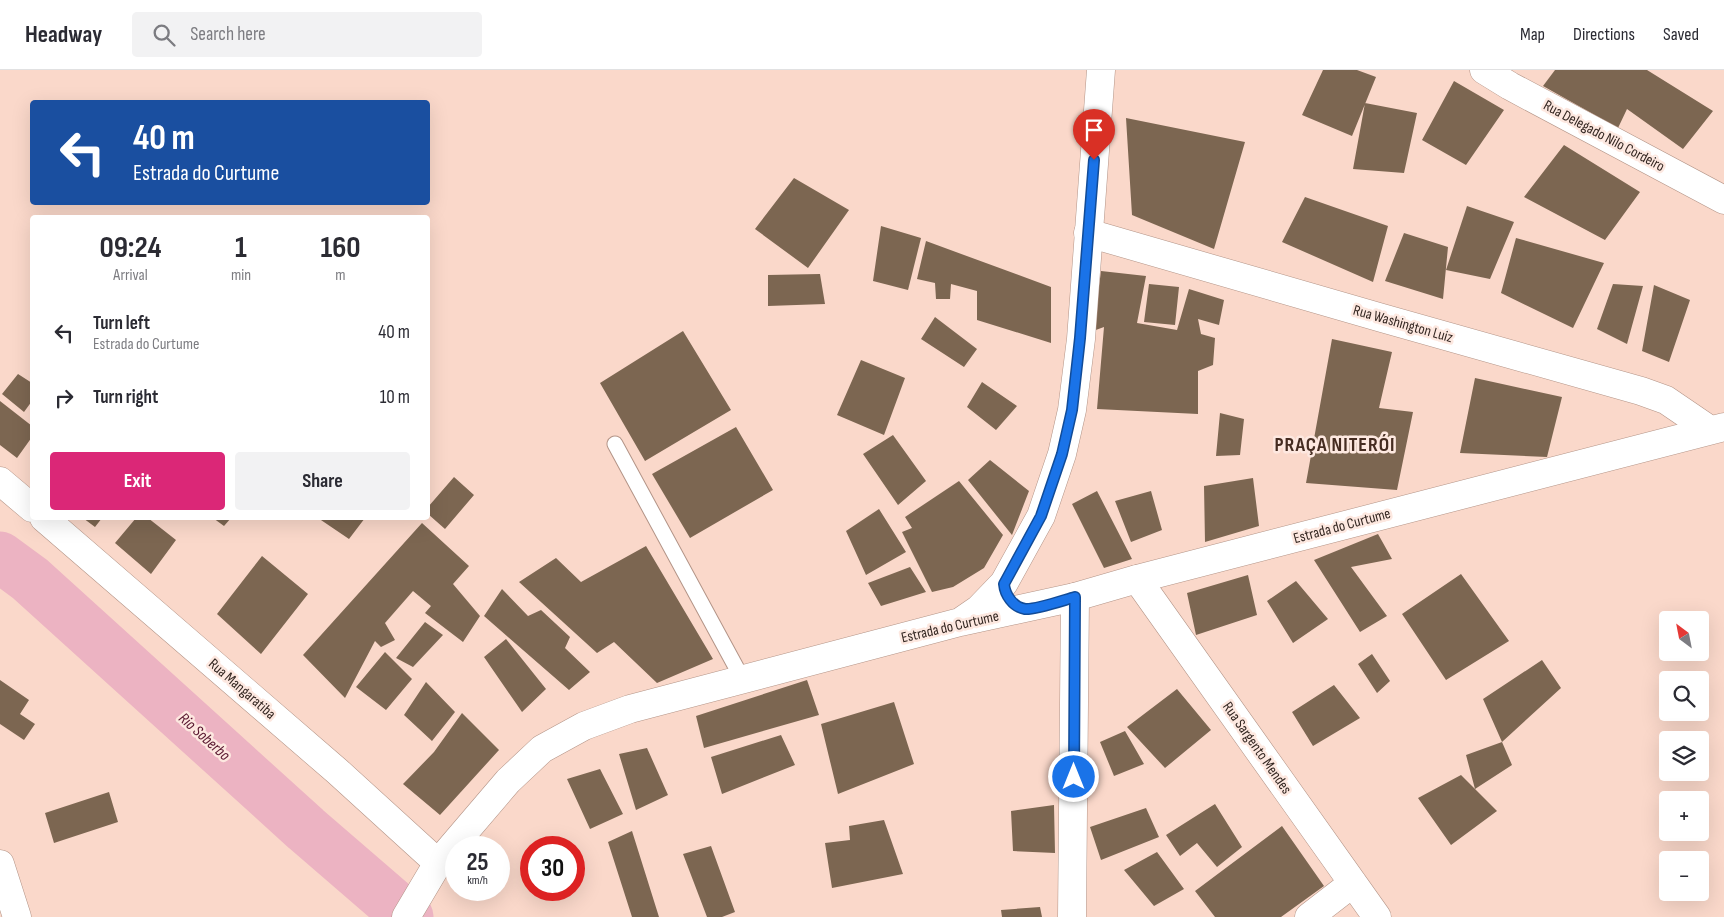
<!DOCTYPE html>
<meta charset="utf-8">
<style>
body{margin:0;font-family:"Sofia Sans Condensed",sans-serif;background:#f2f2f3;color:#2b2b33;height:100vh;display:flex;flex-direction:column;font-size:19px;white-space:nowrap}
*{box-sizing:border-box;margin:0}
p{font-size:16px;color:#7c7c81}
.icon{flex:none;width:28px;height:28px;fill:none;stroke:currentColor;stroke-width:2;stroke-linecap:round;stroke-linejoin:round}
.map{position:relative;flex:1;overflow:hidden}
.details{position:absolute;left:30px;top:145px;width:400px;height:305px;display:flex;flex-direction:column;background:#fff;border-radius:5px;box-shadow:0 5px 20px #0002}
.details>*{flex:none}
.hud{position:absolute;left:30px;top:30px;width:400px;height:105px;border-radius:5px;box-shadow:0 5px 20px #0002;background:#1a4fa0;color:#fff;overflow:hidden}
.needle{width:32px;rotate:328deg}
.fabs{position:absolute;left:1659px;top:541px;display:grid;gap:10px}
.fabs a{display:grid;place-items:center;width:50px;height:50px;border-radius:5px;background:#fff;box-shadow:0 5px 20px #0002;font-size:25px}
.speed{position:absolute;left:445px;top:766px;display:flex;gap:10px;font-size:25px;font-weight:700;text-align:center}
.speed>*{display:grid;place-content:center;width:65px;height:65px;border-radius:50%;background:#fff;box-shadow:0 5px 20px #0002;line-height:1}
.speed small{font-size:12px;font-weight:400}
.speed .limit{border:8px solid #d22;background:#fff;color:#111}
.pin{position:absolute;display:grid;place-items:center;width:42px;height:42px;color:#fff;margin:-51px -21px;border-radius:50% 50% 50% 0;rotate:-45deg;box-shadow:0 0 5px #0007}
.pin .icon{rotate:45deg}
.me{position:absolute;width:55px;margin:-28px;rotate:0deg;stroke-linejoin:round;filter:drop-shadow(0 0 4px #0008)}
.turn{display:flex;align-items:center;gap:18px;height:105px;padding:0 20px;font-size:22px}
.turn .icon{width:65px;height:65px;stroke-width:2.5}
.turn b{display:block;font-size:35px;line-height:42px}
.eta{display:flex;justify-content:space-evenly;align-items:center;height:85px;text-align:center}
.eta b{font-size:30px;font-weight:700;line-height:35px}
.cta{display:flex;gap:10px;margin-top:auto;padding:10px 20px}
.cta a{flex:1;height:58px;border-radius:5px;background:#db2777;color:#fff;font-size:20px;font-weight:700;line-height:58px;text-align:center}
.cta a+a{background:#f2f2f3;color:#2b2b33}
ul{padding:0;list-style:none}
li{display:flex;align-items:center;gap:15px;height:65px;padding:0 20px}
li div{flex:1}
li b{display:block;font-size:19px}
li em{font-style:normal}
header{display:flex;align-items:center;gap:30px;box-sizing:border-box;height:70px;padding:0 25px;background:#fff;border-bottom:1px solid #e1e1e2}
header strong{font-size:24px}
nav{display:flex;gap:28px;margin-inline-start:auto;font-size:18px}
.search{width:350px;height:45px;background:#f2f2f3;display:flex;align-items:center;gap:12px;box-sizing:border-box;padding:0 18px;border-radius:5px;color:#7c7c81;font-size:19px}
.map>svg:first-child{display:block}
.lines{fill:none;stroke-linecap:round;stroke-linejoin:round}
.river{stroke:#ecb3c2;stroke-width:51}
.building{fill:#7c6651}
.lane-casing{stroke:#b39487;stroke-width:17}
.street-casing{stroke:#b39487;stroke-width:29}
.secondary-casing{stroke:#b39487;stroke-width:29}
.lane{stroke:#fff;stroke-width:15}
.street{stroke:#fff;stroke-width:28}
.secondary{stroke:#fff;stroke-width:28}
.route-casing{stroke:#114b97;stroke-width:12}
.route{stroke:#1a73e8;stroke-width:9}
.labels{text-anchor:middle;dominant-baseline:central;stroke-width:5;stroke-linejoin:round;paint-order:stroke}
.street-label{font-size:15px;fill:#332621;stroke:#fde8e0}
.water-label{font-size:16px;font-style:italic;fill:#57152e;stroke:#fde8e0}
.district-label{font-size:20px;font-weight:bold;letter-spacing:1px;fill:#452c21;stroke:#fde8e0}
</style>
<header>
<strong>Headway</strong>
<div class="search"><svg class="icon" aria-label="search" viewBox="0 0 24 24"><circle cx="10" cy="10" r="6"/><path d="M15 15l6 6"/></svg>Search here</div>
<nav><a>Map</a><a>Directions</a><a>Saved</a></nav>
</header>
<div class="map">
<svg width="1724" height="847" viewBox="0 0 1724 847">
<rect width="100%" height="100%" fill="#fad8ca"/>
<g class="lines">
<path class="river" d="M0,487L30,509L306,759L408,847"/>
</g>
<path class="building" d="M1323,0H1357L1376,7L1352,66L1302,45Z
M1555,0H1647L1713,41L1683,79L1627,39L1618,58L1543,16Z
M1454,11L1504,40L1466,95L1422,70Z
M1365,33L1417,43L1404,103L1353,99Z
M1126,48L1245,72L1214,179L1132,145Z
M1564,75L1640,122L1605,170L1524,127Z
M794,108L849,140L808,198L755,159Z
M1305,127L1388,156L1373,212L1282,172Z
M1467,136L1514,152L1490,209L1446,200Z
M881,156L921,168L908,220L873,211Z
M1404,163L1448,177L1443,229L1385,211Z
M1516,168L1604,193L1573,258L1501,223Z
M926,171L1051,217V273L977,250V221L951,214L950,229H936L935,213L917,209Z
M1101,201L1146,206L1137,253L1177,260L1189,219L1224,230L1219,255L1198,249L1201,264L1215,268L1213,295L1198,301V344L1097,339L1104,257L1093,261Z
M820,204L825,234L768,236V205Z
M1149,214L1179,217L1175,255L1144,252Z
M1613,214L1643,216L1627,274L1597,259Z
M1654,215L1690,230L1669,292L1642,281Z
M935,247L977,279L964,297L921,269Z
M683,261L731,340L645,391L600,313Z
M1332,269L1392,282L1379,338L1413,342L1397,420L1306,413Z
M861,290L905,308L884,365L837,345Z
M18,304L32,313V331L24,342L2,324Z
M1475,308L1562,327L1547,387L1460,383Z
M982,312L1017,336L996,360L967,337Z
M0,331L32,356V367L17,388L0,375Z
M1220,343L1244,349L1240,385L1216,386Z
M736,357L773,420L690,468L652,404Z
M893,365L926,411L898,435L863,384Z
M990,390L1029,421L1012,465L968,410Z
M454,407L474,425L445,459L428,444V437Z
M1253,408L1259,456L1205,472L1204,416Z
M959,411L1003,465L984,498L953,517L932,522L902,462L912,458L905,447Z
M1097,421L1132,489L1104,498L1072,434Z
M1151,421L1162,460L1131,472L1115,431Z
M879,439L906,482L866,505L846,461Z
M83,448H102L95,457Z
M136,448H148L176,470L151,504L115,473Z
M213,448H231L224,456Z
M318,448H365L349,469Z
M422,453L469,496L453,514L480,546L463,572L425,543L431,536L413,521L385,553L395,570L381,577L375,571L345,628L303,585Z
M1378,464L1392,489L1351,497L1387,546L1360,562L1314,490Z
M646,476L713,589L657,613L614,572L597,583L519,512L556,488L581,512Z
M262,486L308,524L261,584L217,544Z
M910,497L926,522L881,536L868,513Z
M1461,504L1509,571L1446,610L1402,544Z
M1248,505L1257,545L1196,565L1187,523Z
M1296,511L1328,549L1293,573L1267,531Z
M502,519L528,546L541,540L570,567L565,578L590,602L569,620L484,546Z
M425,552L443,565L413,597L396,588Z
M506,569L546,619L522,642L484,587Z
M385,582L412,609L386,640L356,617Z
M1372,584L1390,611L1377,623L1358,594Z
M1542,590L1561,618L1502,672L1512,695L1475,719L1466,685L1502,672L1483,629Z
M0,610L29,630L20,644L35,654L24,670L0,654Z
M807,610L819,645L704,678L696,646Z
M426,612L455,642L432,671L404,645Z
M1334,615L1360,648L1313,676L1292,642Z
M1177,619L1211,660L1165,698L1127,657Z
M894,632L914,694L838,724L821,654Z
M462,643L499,680L440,745L403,714L434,682Z
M1125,661L1144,694L1114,706L1100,672Z
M781,665L795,695L722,724L711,687Z
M647,678L668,725L636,740L619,684Z
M600,699L623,744L590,759L567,709Z
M1461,705L1497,741L1451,775L1418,728Z
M109,722L118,752L54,773L45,743Z
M1215,734L1242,777L1217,797L1197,773L1180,786L1166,765Z
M1054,735L1055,783L1013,781L1011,741Z
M1146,738L1159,767L1101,790L1090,757Z
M884,750L903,804L832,818L825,773L850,770L849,756Z
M1282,756L1324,816L1281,847H1215L1195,821Z
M632,761L659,847H632L608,772Z
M711,776L735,842L722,847H707L683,784Z
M1157,782L1184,819L1154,836L1124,800Z
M1040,837L1042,847H1002L1001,840Z"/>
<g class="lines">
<defs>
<path id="lane" d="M615,374L743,610"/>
<path id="street" d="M1484,0L1510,16L1724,130
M1088,163L1382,248L1641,321L1666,330L1710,360
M0,411L32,438
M44,448L337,701L438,793
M1137,509L1377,847
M0,794L17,847
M1072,847L1075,527
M1309,847L1353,813"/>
<path id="secondary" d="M963,550L979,539L1004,513L1041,446L1062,384L1072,340L1081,269L1101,0
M406,847L438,793L508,711L542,679L584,656L630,639L960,552L1075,527L1137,509L1724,357"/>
</defs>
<use href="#lane" class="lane-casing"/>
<use href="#street" class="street-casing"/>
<use href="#secondary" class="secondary-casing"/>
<use href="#lane" class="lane"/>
<use href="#street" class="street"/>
<use href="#secondary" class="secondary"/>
</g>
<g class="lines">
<defs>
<path id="route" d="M1074,707L1075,527C1064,530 1035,540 1025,539C1013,537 1005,525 1004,514L1041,446L1062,384L1072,340L1080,268L1094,90"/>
</defs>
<use href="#route" class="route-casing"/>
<use href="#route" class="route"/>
</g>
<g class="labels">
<g class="street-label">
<text transform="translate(1604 66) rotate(28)">Rua Delegado Nilo Cordeiro</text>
<text transform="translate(1403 254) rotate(16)">Rua Washington Luiz</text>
<text transform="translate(1342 456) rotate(-15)">Estrada do Curtume</text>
<text transform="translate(950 557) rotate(-13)">Estrada do Curtume</text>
<text transform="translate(242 619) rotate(41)">Rua Mangaratiba</text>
<text transform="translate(1257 678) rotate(55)">Rua Sargento Mendes</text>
</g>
<g class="water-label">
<text transform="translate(204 667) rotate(42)">Rio Soberbo</text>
</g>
<g class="district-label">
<text x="1335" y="375">PRAÇA NITERÓI</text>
</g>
</g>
</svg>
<div class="fabs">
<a><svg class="needle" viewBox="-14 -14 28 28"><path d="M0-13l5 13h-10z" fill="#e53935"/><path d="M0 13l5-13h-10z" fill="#7c7c81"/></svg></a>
<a><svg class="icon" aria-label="search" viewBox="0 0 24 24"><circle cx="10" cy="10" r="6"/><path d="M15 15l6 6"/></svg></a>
<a><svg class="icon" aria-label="layers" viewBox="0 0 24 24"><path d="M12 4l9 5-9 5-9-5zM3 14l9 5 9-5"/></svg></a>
<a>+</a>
<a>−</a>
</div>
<div class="speed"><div>25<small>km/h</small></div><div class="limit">30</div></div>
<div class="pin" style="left:1094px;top:90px;background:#d93025"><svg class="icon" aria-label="arrive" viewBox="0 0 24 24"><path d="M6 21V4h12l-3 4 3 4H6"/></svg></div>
<svg class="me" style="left:1074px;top:707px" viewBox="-20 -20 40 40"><circle r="17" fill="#1a73e8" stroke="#fff" stroke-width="3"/><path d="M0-11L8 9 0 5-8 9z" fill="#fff"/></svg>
<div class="hud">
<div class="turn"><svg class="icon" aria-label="left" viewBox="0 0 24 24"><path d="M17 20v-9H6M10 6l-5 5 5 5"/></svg><div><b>40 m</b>Estrada do Curtume</div></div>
</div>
<section class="details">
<div class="eta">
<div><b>09:24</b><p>Arrival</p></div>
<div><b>1</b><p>min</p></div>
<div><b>160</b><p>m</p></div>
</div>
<ul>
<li><svg class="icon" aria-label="left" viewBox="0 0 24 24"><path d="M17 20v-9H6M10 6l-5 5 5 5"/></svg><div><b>Turn left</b><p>Estrada do Curtume</p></div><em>40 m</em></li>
<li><svg class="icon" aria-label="right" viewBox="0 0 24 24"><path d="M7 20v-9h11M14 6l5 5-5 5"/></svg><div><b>Turn right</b></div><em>10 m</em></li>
</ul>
<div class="cta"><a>Exit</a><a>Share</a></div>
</section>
</div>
